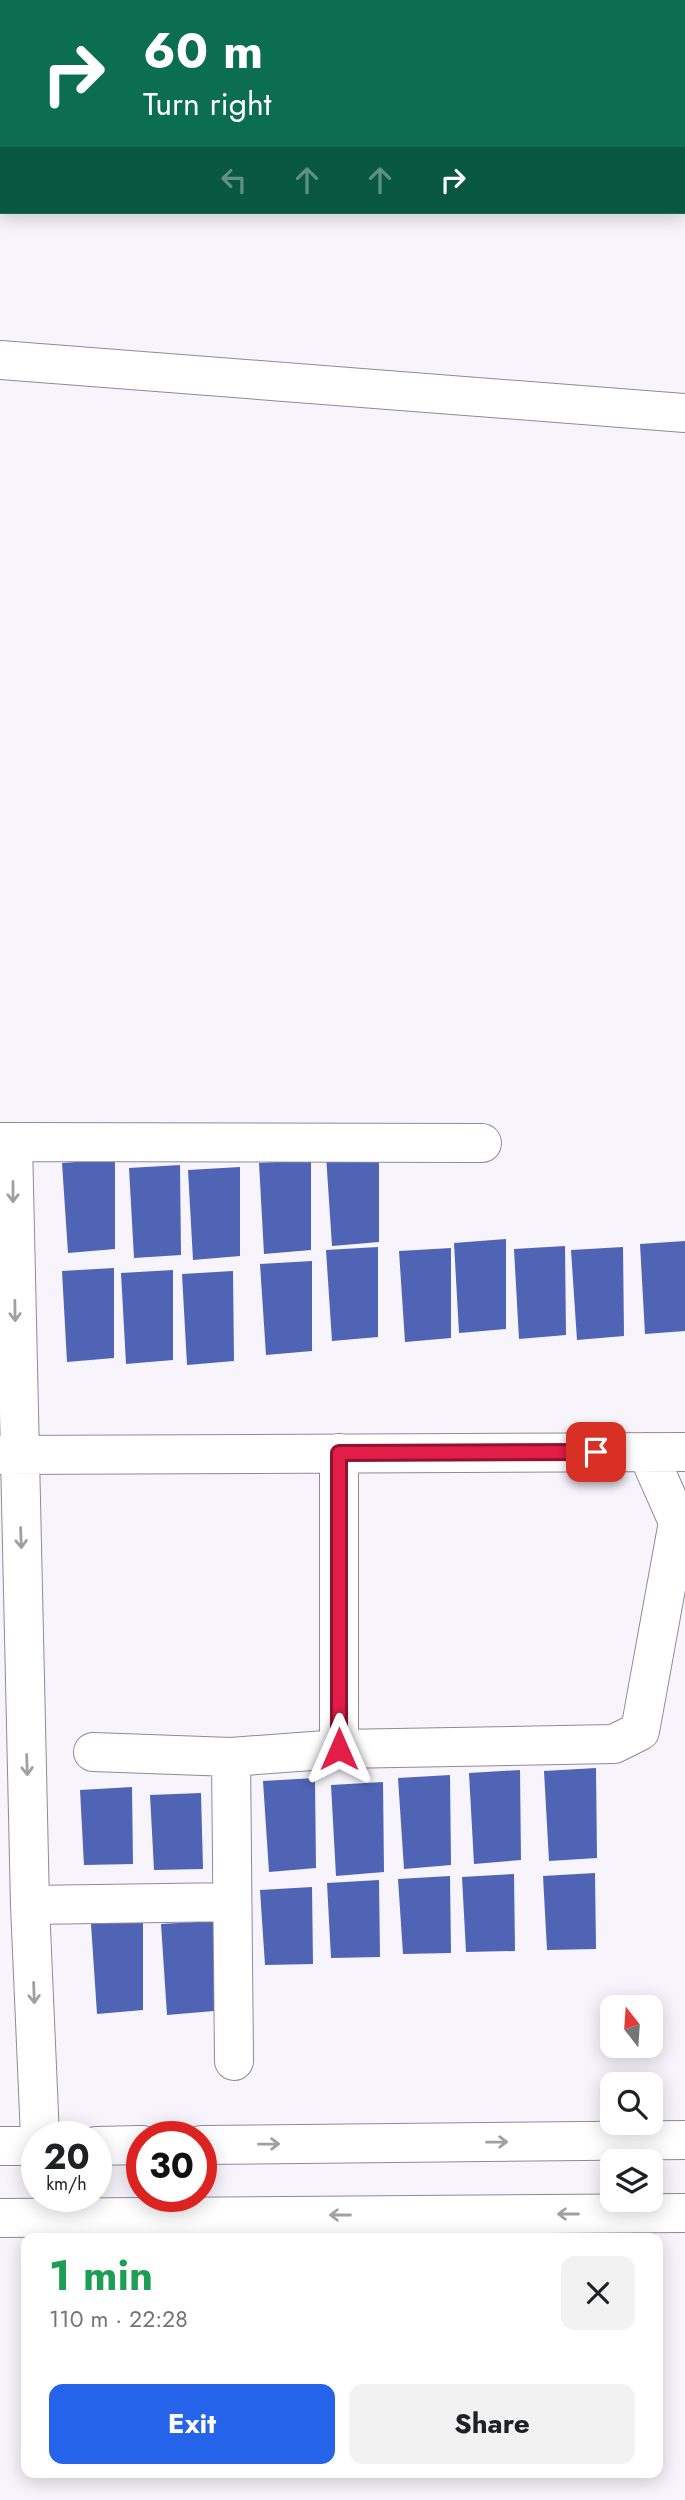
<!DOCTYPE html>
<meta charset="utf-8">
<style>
body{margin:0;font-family:Jost,sans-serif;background:#f2f2f2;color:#202124;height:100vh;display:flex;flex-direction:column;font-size:26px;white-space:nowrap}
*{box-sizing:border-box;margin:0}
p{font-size:23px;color:#757577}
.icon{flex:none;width:38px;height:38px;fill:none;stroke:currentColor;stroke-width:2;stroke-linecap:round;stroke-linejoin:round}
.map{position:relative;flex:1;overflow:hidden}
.panel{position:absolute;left:21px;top:2233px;width:642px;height:245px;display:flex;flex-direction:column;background:#fff;border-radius:14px;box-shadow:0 4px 18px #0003}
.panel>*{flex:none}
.guide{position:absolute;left:0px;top:0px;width:686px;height:214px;box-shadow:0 4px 18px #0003;background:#0b6e4f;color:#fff;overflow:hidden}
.needle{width:46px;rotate:343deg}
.fabs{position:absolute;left:600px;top:1995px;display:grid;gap:14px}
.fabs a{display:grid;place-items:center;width:63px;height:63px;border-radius:14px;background:#fff;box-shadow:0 4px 18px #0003;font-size:35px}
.speed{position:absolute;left:21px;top:2121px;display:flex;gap:14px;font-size:35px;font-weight:700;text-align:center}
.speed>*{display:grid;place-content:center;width:91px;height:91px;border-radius:50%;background:#fff;box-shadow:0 4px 18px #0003;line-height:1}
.speed small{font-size:18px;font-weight:400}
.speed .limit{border:10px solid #d22;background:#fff;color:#111}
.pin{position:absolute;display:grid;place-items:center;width:60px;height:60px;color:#fff;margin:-30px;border-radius:14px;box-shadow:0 4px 10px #0006}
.me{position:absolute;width:77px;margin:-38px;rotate:0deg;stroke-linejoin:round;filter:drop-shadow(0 0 5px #0008)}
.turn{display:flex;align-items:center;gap:24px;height:147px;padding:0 28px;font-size:32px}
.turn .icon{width:91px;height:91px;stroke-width:2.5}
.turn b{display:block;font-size:49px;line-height:60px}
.lanes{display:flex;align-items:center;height:66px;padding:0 28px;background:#0003;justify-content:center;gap:35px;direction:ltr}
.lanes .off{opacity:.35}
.round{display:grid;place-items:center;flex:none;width:74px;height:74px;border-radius:14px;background:#f2f2f2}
.overview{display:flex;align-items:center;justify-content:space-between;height:119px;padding:0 28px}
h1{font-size:42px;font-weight:700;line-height:52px;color:#1e9e55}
.cta{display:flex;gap:14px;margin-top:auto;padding:14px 28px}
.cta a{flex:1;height:80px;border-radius:14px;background:#2563eb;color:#fff;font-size:28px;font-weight:700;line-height:80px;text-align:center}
.cta a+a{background:#f2f2f2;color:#202124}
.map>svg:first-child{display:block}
.building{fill:#4f64b4}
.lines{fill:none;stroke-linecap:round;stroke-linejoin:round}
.minor-casing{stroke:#8f899a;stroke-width:40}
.major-casing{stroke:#8f899a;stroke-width:40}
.minor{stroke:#fff;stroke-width:38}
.major{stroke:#fff;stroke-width:38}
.oneway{stroke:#a09fa2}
.route-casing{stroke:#92132f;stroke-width:18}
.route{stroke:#e11d48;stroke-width:12}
</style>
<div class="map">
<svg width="685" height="2500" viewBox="0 0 685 2500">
<rect width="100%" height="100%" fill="#f7f4fc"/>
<path class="building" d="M379,1152V1242L332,1246L326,1155Z
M115,1159V1249L68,1253L62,1163Z
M311,1160V1250L264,1254L259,1163Z
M180,1165L181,1255L134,1258L129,1168Z
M240,1167V1256L193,1260L188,1170Z
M506,1239V1329L459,1333L454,1243Z
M685,1241V1331L645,1334L640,1244Z
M565,1246L566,1335L519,1339L514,1249Z
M378,1247V1337L332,1341L326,1250Z
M623,1247L624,1336L577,1340L571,1250Z
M451,1248V1338L405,1342L399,1251Z
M312,1261V1351L266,1355L260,1264Z
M114,1268V1358L67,1362L62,1271Z
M173,1270V1360L126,1364L121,1273Z
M233,1271L234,1361L187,1365L182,1274Z
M596,1768L597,1858L549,1861L544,1771Z
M520,1770L521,1860L474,1864L469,1773Z
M450,1775L451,1865L404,1869L398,1778Z
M315,1778L316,1868L269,1872L263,1781Z
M383,1782L384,1872L336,1876L331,1785Z
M132,1787L133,1864L84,1865L80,1790Z
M201,1793L203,1869L154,1870L150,1795Z
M595,1873L596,1949L547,1950L543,1876Z
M514,1874L515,1951L466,1952L462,1877Z
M450,1876L451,1953L403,1954L398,1879Z
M379,1880L380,1957L331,1958L327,1883Z
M312,1887L313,1964L265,1965L260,1890Z
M143,1921V2010L97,2014L91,1924Z
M214,1921V2011L167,2015L161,1924Z"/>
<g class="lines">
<defs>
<path id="minor" d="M0,360L685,413
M0,1142L482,1143
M13,1142L30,1905L40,2137
M0,1455L685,1452
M339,1749V1453
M93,1752L231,1757
M30,1905L231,1902
M234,2061L231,1757L339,1749L614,1744L640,1731L678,1522L647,1452"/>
<path id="major" d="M201,2145L685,2140
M0,2146H37
M96,2146L142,2145
M0,2218L685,2213"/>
</defs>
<use href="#minor" class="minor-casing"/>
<use href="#major" class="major-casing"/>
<use href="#minor" class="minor"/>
<use href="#major" class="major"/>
</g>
<defs><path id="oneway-shaft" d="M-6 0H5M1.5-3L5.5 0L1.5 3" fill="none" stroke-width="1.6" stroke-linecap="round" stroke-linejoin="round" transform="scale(1.75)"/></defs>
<g class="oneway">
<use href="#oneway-shaft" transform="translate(13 1192) rotate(90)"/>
<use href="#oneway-shaft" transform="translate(15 1311) rotate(89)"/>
<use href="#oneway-shaft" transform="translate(21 1538) rotate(88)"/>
<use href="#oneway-shaft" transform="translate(27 1765) rotate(88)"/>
<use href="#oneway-shaft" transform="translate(34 1993) rotate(88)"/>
<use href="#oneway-shaft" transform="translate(497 2142) rotate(-1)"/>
<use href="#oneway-shaft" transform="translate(269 2144) rotate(-1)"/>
<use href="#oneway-shaft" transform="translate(568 2214) rotate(180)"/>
<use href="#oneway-shaft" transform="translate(340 2215) rotate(180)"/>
</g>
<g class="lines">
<defs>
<path id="route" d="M339,1749V1453L596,1452"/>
</defs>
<use href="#route" class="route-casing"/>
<use href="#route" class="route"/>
</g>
</svg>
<div class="fabs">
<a><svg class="needle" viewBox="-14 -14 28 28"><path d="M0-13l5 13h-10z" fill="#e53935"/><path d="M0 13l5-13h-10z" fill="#757577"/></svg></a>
<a><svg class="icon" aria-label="search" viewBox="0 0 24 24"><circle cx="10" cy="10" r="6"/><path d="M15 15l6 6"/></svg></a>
<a><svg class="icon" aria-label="layers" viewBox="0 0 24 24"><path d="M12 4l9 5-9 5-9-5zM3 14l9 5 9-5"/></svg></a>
</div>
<div class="speed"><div>20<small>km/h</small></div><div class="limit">30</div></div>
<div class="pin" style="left:596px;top:1452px;background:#d93025"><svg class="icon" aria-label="arrive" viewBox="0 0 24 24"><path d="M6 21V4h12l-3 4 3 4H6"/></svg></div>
<svg class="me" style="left:339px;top:1749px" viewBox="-20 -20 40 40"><path d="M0-17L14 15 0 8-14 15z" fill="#e11d48" stroke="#fff" stroke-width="4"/></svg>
<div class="guide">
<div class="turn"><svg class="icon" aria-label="right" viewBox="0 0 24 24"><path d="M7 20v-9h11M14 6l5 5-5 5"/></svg><div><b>60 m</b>Turn right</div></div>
<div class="lanes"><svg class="icon off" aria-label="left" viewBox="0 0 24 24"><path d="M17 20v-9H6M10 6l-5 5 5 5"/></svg><svg class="icon off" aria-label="ahead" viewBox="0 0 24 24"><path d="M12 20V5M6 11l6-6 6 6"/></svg><svg class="icon off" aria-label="ahead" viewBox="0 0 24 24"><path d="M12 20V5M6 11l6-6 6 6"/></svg><svg class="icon" aria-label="right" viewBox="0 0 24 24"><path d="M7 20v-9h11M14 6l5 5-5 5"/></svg></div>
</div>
<section class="panel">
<div class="overview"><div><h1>1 min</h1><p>110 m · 22:28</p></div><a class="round"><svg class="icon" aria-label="close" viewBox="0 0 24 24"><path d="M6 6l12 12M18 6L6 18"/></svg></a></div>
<div class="cta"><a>Exit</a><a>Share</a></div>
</section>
</div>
